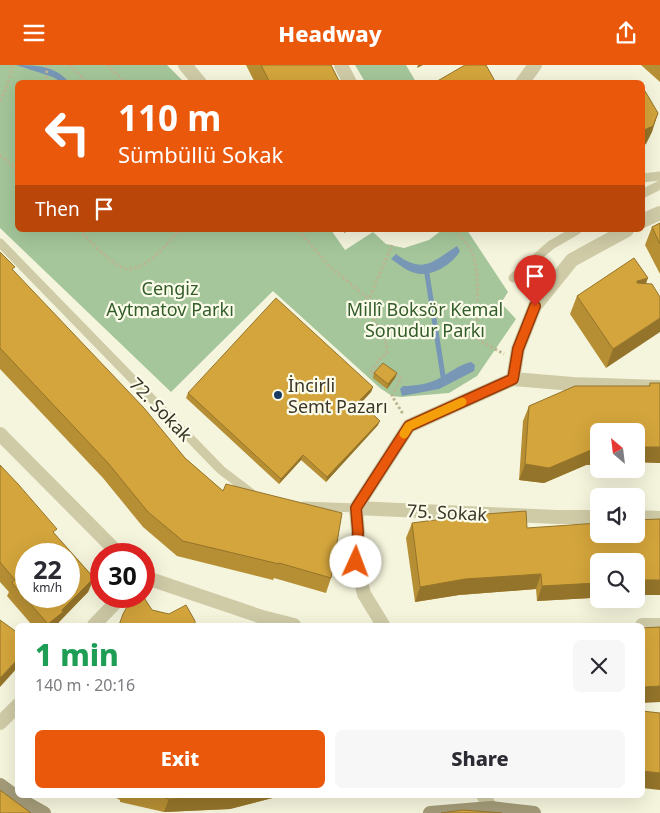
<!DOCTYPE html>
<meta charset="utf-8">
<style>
body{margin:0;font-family:"Noto Sans",sans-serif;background:#f7f7f7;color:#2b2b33;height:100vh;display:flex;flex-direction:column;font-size:19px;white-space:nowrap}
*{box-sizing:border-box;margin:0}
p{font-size:16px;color:#7c7c81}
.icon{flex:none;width:28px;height:28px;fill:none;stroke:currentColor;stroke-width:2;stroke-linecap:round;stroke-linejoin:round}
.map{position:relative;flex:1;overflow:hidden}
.panel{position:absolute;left:15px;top:558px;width:630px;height:175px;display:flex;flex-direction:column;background:#fff;border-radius:8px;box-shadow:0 5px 20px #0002}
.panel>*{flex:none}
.hud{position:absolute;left:15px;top:15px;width:630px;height:152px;border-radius:8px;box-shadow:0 5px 20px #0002;background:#ea580c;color:#fff;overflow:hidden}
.needle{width:32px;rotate:332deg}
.tools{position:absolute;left:590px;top:358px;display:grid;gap:10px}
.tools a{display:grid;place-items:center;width:55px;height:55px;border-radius:8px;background:#fff;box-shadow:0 5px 20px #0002;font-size:25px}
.speed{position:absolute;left:15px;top:478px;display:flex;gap:10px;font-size:25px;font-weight:700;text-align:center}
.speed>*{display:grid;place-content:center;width:65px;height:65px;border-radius:50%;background:#fff;box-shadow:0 5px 20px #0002;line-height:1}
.speed small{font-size:12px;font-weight:400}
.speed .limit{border:8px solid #d22;background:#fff;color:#111}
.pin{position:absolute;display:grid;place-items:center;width:42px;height:42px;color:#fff;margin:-51px -21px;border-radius:50% 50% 50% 0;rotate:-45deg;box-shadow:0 0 5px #0007}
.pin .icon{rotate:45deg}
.me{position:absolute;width:55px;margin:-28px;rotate:2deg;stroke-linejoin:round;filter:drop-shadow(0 0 4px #0008)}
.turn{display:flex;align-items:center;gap:18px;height:105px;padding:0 20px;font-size:22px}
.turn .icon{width:65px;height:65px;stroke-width:2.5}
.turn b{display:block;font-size:35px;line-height:42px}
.then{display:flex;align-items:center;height:48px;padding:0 20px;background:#0003;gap:10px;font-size:19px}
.round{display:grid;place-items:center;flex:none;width:52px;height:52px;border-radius:8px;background:#f7f7f7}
.overview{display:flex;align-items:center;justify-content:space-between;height:85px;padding:0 20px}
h1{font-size:30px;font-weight:800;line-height:38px;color:#1e9e55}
.primary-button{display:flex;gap:10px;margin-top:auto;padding:10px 20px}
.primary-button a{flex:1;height:58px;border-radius:8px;background:#ea580c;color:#fff;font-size:20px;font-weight:800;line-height:58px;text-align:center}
.primary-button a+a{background:#f7f7f7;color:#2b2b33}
header{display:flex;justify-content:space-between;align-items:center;height:65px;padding:0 20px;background:#ea580c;color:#fff;font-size:22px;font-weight:800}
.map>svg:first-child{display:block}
.green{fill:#a4c69a}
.water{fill:#7897b6}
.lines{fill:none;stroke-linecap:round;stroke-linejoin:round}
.stream{stroke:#7897b6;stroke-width:5}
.path{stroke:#bbb691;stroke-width:3;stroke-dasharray:2.5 2.5;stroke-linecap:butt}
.service{stroke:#cfcba7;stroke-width:9}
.minor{stroke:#cfcba7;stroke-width:14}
.secondary{stroke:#a39b78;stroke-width:14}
.wall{fill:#b68e34}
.shaded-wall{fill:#94742a}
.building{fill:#d4a53c;stroke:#94742a;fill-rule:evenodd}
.route-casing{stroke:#983908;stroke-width:12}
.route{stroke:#ea580c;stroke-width:9}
.slow{stroke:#f59e0b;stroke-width:9}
.poi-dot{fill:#183c62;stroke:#fcfcea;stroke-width:2}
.labels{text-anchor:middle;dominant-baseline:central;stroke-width:4.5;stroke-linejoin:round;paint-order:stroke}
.park-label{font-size:18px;fill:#325c29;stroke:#fcfcea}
.poi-label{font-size:18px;fill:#3b3628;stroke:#fcfcea;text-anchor:start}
.street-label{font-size:18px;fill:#3b3628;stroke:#fcfcea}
</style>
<header><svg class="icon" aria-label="menu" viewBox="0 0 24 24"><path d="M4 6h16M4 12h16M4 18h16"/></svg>Headway<svg class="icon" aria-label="share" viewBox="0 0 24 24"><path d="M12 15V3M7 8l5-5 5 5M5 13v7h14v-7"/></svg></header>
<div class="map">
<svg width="660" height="748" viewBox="0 0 660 748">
<rect width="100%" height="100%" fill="#f5f5dd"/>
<path class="green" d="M0,0H167L184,17L18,18V165H331L345,185L373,167L386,179L404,183L429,175L442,165H467L508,227L501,238L516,254L477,311L449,328L401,332L392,331L380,323L273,226L171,327L0,163Z
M355,0H406L416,17H365Z"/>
<path class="water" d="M16,0C37,0 55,1 69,17H61L53,12Z
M457,181L460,186C453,199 434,210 420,209C409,208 400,200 391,194L396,189C424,210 433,196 457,181Z
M471,297L475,300L474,306L439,324L402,331L400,324L403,321C415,321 428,319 438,314C449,308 459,300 471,297Z"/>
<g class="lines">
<path class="stream" d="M427,209L443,311"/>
<path class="path" d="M70,0L87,18
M107,0L126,18
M46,18L47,0
M0,36L7,21L13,0
M0,90L18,106
M79,165C89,174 114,203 127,204C147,205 168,178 179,165
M298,165L330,202L369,234
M455,165C461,172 468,179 472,187C481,207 476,248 477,270L479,275L504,289
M383,301L381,299L374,309L370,307L378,296L387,288C388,268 367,255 369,234L392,180
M395,309L401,313L392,331L403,349"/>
<path class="service" d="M642,113L660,111
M642,129L660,120
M0,178L221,405L255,431
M513,213L551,180L577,165
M304,441L356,443"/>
<path class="minor" d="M185,0L200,18
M341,0L350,18
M522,18L535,0
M642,156L660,148
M513,314L573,319L660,322
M0,369L119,489
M356,443L557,452H599
M636,452L660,453
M144,512L262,552L294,560
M94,560L122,531
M383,560L364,529L356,497L358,467L356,443L409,361L513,314L518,284L535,241L572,195L627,165
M642,560H660
M0,658L18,640
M483,730L491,743"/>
<path class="secondary" d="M0,720L19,734L44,748
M430,748L491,743L534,748"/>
</g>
<path class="wall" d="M246,0H331L340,18H255Z
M641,0H660V17Z
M660,158V209L645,180L652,162Z
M0,187L13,206L185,393L223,426L331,513L326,528L274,513L273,515L177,491L143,462L103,413L0,304Z
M646,219L606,303L570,249L577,231Z
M374,308H397L395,313L387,324L373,313Z
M650,318H660V398L636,397L599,366V400H586L544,418L519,415L523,356L529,341L649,321Z
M373,322L371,327L361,338L378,360L326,417L301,395L279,419L186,333L188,328Z
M0,400L55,470L94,513L88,527L59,557L58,560H32L7,531L9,527L0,517Z
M412,458L527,463L599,496V530H592L591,533L537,536L536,524L459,530L415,537L406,473Z
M111,730H284L230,744L164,747L120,737V735Z"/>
<path class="shaded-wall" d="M418,0H423L417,3Z
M658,48L652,67L646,79L642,81V66Z
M345,165H350L344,168Z
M648,213L641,232L630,234L637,216Z
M660,253V267L606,303L613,284Z
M397,308L395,313L387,324L388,319Z
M373,322L371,327L358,341L359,336Z
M380,356L378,360L326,417L327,412Z
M637,382H660V398L636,397Z
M591,385H599V400H586L544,418L519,415L525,399Z
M303,390L301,395L279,419L281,414Z
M541,509L536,524L459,530L415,537L420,522L465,514Z
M94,513L88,527L59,557L58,560H48Z
M599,515V530H592L591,533L537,536L542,521Z
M636,515H660V530H636Z
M18,594V602L0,622V613Z
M660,621V637L642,638V622Z
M642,706L660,708V725L642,723Z
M238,730H284L230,744L164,747L169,734Z"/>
<path class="building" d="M261,0H331L340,18H270Z
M465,0H486L496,18H434Z
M645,26L658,48L653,61L642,66V28Z
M660,158V179L652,162Z
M0,187L15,202L12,204L144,343L185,393L223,426L226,419L342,448L331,513L279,498V499L183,476L148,447L108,398L0,283Z
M634,193L648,213L637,216V218L652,219L660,232V253L613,284L577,231Z
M276,233L373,322L359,336L380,356L327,412L303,390L281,414L188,328Z
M383,298L397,308L388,319L374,308Z
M650,318H660V382H637L636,384V366H599V385H591L549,403L525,399L529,341L575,321H650Z
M0,400L18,419L57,464L53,467L94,513L62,545L63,547L48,559L12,518L15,515L0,497ZM26,489H69V531H26Z
M526,446L527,463L599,458V469H636V455L660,454V515H636V496H599V515H596L597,518L542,521L541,509L465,514L420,522L412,458L473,450Z
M141,531H143L152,545L169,549L186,540L195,556V560H119L123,549L129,538Z
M0,555L18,568V594L0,613Z
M660,562V621L642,622V563Z
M642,646L660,648V708L642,706Z
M0,725L31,748H0Z
M154,730H238L169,734Z
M463,745L502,748H441Z"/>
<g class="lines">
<defs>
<path id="route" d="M356,497L358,467L356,443L409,361L513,314L518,284L535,241"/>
</defs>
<use href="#route" class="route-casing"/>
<use href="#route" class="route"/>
<path class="slow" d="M404,369L409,361L462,337"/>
</g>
<circle class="poi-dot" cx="278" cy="330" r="5"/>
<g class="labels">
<g class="park-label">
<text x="170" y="223">Cengiz<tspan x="170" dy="21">Aytmatov Parkı</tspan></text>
<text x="425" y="244">Millî Boksör Kemal<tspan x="425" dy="21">Sonudur Parkı</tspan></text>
</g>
<g class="poi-label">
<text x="288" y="320">İncirli<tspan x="288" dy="21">Semt Pazarı</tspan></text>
</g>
<g class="street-label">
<text transform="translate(161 344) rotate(46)">72. Sokak</text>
<text transform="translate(447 447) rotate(3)">75. Sokak</text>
</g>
</g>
</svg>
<div class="tools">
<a><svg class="needle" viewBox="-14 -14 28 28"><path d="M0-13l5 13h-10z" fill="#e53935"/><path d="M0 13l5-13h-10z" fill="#7c7c81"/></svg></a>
<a><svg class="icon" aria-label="sound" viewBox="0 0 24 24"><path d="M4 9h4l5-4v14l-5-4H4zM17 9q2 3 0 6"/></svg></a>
<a><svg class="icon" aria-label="search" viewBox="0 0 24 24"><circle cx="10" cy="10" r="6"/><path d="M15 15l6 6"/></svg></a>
</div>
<div class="speed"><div>22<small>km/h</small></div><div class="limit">30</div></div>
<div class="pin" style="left:535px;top:241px;background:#d93025"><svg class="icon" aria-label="arrive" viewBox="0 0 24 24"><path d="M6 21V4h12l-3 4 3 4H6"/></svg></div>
<svg class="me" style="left:356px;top:497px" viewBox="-20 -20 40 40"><circle r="19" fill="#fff"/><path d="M0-13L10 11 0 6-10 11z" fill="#ea580c"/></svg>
<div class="hud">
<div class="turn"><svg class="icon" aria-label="left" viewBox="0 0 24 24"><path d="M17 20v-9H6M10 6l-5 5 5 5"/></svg><div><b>110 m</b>Sümbüllü Sokak</div></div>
<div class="then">Then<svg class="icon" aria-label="arrive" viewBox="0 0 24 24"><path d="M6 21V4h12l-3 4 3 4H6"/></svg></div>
</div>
<section class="panel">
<div class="overview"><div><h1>1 min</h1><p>140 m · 20:16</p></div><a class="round"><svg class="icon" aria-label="close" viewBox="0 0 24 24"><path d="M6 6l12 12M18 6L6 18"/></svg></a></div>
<div class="primary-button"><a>Exit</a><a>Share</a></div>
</section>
</div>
